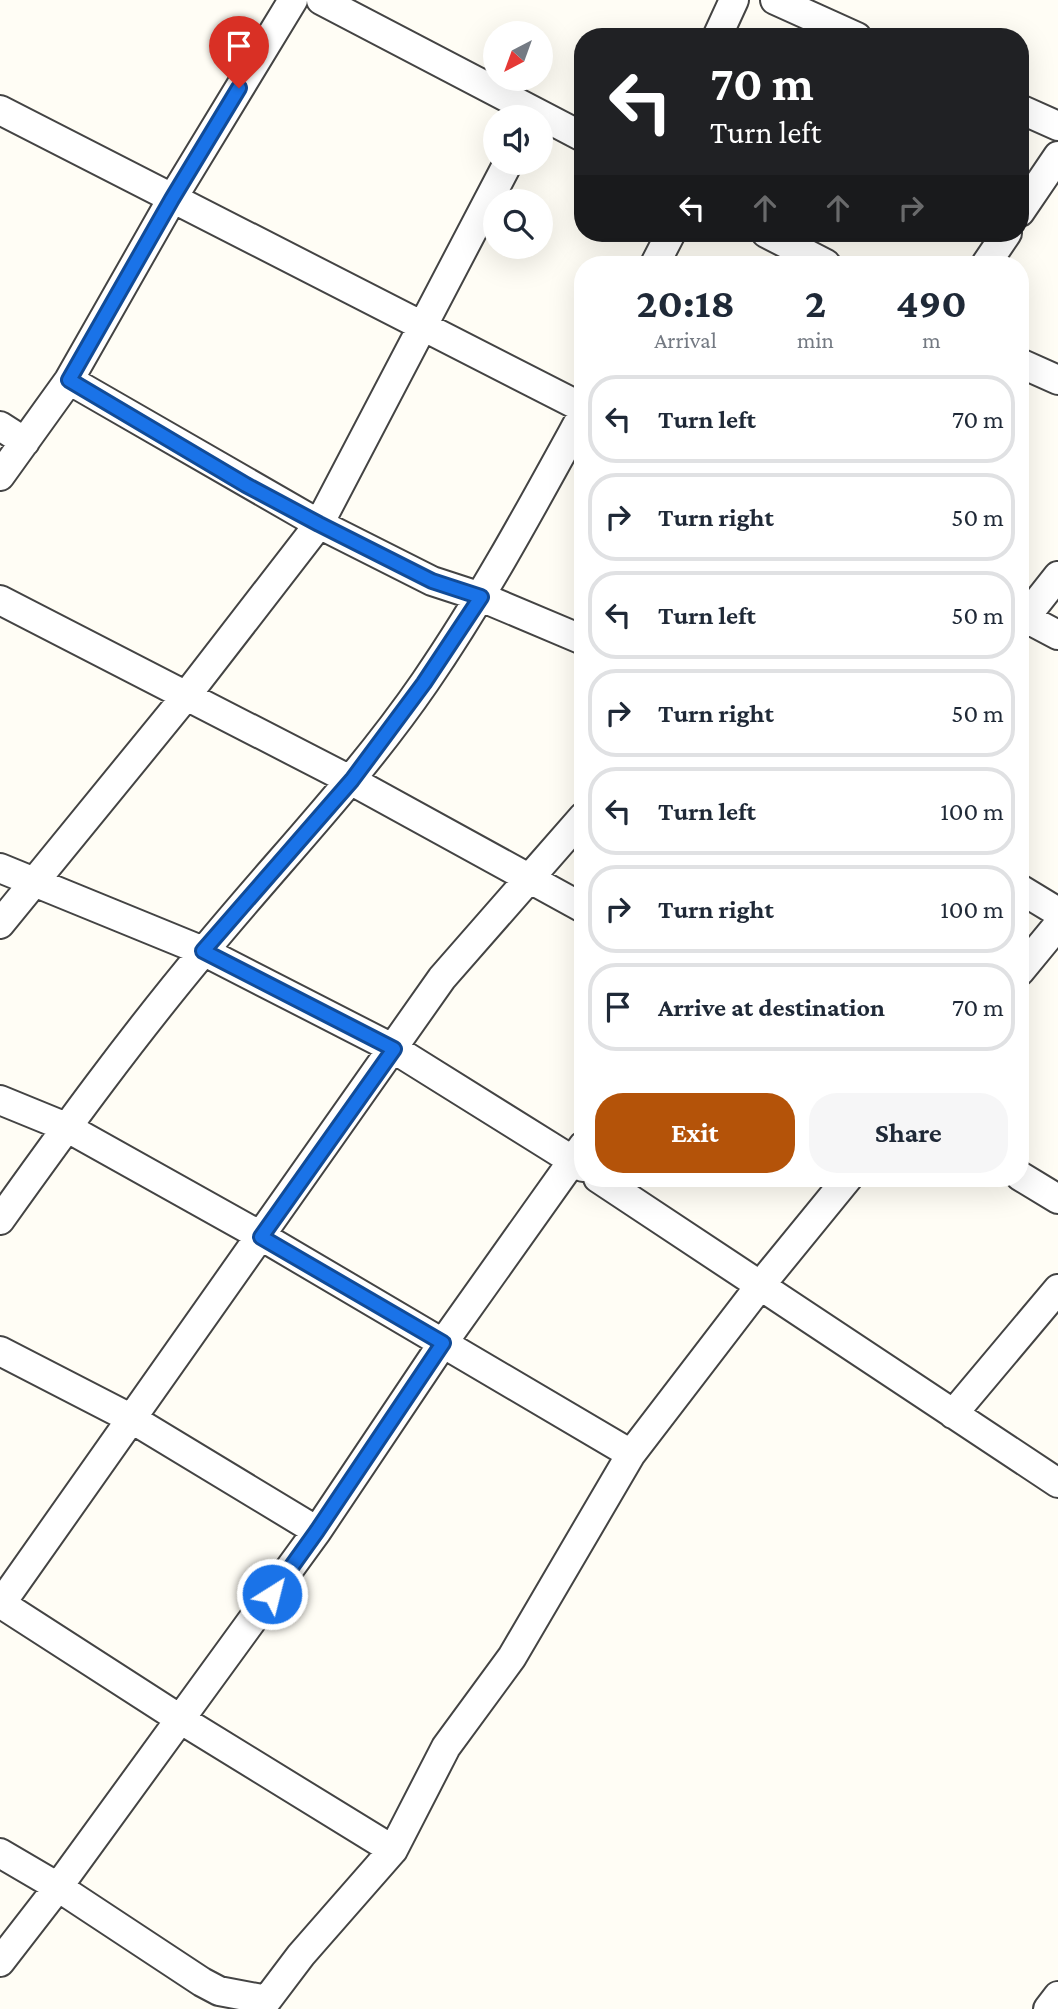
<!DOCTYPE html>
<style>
body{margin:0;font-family:"Crimson Pro",serif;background:#f6f6f7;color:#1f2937;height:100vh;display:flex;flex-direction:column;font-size:26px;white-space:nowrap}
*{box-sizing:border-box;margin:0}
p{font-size:23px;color:#747a83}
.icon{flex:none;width:38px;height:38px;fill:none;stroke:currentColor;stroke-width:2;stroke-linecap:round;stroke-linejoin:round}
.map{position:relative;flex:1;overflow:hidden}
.details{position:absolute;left:574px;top:256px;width:455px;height:931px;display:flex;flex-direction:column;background:#fff;border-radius:28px;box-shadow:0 7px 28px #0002}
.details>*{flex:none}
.hud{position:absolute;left:574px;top:28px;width:455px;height:214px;border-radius:28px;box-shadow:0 7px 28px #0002;background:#202124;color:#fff;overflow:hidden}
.needle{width:46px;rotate:221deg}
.buttons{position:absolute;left:483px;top:21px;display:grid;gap:14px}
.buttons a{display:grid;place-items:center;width:70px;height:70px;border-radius:50%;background:#fff;box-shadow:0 7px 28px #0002;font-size:35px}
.pin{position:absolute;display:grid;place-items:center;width:60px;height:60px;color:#fff;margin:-72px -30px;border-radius:50% 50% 50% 0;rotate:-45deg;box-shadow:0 0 7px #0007}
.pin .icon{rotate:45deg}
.me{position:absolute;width:77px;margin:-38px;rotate:36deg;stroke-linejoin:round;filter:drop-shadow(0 0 5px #0008)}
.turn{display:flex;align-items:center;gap:24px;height:147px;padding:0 21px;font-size:32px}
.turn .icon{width:91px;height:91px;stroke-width:2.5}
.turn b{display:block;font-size:49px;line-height:60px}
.lanes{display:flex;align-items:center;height:66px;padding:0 21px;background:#0003;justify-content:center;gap:35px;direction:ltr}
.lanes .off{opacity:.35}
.eta{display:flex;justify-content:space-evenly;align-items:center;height:119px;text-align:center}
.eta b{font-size:42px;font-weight:700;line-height:49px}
.primary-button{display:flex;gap:14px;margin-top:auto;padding:14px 21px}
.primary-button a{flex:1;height:80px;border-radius:28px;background:#b45309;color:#fff;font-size:28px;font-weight:700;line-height:80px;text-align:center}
.primary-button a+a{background:#f6f6f7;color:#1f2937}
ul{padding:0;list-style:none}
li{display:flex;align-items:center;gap:21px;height:88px;margin:0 14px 10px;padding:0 7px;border:4px solid #e0e1e3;border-radius:28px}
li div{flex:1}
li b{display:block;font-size:26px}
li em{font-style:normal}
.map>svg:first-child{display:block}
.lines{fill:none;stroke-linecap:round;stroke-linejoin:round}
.street-casing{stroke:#444;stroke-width:32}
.street{stroke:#fff;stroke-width:28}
.route-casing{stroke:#114b97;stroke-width:18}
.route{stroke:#1a73e8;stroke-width:12}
</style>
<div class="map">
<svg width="1058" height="2009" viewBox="0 0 1058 2009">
<rect width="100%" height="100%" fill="#fffdf5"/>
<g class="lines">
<defs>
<path id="street" d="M321,0L583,137
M775,0L857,37
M717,37L734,0
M1020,109L1058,126
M0,110L583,408
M508,163L319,524L432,581L481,597L583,640
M1020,212L1058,156
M766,233L826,264
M655,264L671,233
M986,264L1007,233
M1020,363L1058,380
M0,426L25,442
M0,476L69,380L172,199L293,0
M0,600L352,781L583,908
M1020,615L1058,635
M1020,624L1058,576
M0,868L203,951L394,1049L583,1167
M1020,889L1058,912
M0,924L186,696L319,524L69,380
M1020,971L1058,925
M0,1100L66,1127L261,1236L631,1454
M1020,1176L1058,1199
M598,1178L1058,1483
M0,1220C65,1129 132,1037 204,951C278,861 359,778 425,682C484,596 533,505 583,414
M0,1351L132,1419L317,1531L58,1887L0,1962
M953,1414L1058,1289
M317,1531L443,1343L583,1146
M0,1603L180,1719L393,1850
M0,1605L442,978L583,817
M0,1853L58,1887L202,1982L219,1991L267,2000L301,1955L393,1850L446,1747L512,1657L631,1454L759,1287L848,1178
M1048,2009L1058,1996"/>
</defs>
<use href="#street" class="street-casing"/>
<use href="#street" class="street"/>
</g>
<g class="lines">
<defs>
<path id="route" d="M239,88L172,199L69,380L246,485L319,524L432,581L481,597L424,683L352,780L203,951L394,1049L261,1237L443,1343L317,1531L272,1594"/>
</defs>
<use href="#route" class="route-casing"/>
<use href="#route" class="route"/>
</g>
</svg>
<div class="buttons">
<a><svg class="needle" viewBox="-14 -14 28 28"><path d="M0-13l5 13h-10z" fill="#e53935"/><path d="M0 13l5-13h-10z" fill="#747a83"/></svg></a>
<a><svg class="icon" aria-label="sound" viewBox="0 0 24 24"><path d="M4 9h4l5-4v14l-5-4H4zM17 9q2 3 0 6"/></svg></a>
<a><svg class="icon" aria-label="search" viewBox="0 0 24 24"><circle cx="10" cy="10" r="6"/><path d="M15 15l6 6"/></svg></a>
</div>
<div class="pin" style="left:239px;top:88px;background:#d93025"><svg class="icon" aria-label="arrive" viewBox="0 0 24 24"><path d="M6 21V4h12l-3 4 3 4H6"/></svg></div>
<svg class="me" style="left:272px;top:1594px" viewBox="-20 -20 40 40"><circle r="17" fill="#1a73e8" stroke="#fff" stroke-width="3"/><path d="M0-11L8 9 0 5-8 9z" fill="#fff"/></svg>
<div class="hud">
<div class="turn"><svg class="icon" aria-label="left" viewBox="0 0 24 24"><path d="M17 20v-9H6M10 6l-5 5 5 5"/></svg><div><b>70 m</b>Turn left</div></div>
<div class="lanes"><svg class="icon" aria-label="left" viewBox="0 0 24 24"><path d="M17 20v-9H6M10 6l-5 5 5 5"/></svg><svg class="icon off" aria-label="ahead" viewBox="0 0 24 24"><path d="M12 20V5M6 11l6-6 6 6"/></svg><svg class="icon off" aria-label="ahead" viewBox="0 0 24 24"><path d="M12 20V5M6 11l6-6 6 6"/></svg><svg class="icon off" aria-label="right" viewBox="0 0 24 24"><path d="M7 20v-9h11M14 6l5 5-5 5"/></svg></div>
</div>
<section class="details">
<div class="eta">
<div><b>20:18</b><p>Arrival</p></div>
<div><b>2</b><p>min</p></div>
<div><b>490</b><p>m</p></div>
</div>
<ul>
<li><svg class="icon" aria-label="left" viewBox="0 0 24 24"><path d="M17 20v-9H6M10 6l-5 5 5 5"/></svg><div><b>Turn left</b></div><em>70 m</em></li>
<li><svg class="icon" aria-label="right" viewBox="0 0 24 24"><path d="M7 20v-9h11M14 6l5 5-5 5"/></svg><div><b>Turn right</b></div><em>50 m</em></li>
<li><svg class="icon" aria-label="left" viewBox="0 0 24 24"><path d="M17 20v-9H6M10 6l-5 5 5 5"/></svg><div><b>Turn left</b></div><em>50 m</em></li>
<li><svg class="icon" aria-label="right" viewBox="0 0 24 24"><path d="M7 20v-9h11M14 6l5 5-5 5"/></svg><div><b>Turn right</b></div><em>50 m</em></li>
<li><svg class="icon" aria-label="left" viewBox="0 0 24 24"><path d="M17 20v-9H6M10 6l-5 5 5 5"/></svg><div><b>Turn left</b></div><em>100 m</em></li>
<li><svg class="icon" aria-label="right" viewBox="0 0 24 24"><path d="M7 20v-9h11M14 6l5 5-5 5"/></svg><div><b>Turn right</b></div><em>100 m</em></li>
<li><svg class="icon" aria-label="arrive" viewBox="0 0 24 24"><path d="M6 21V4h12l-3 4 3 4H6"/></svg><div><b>Arrive at destination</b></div><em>70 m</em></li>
</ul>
<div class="primary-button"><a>Exit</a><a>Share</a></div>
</section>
</div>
